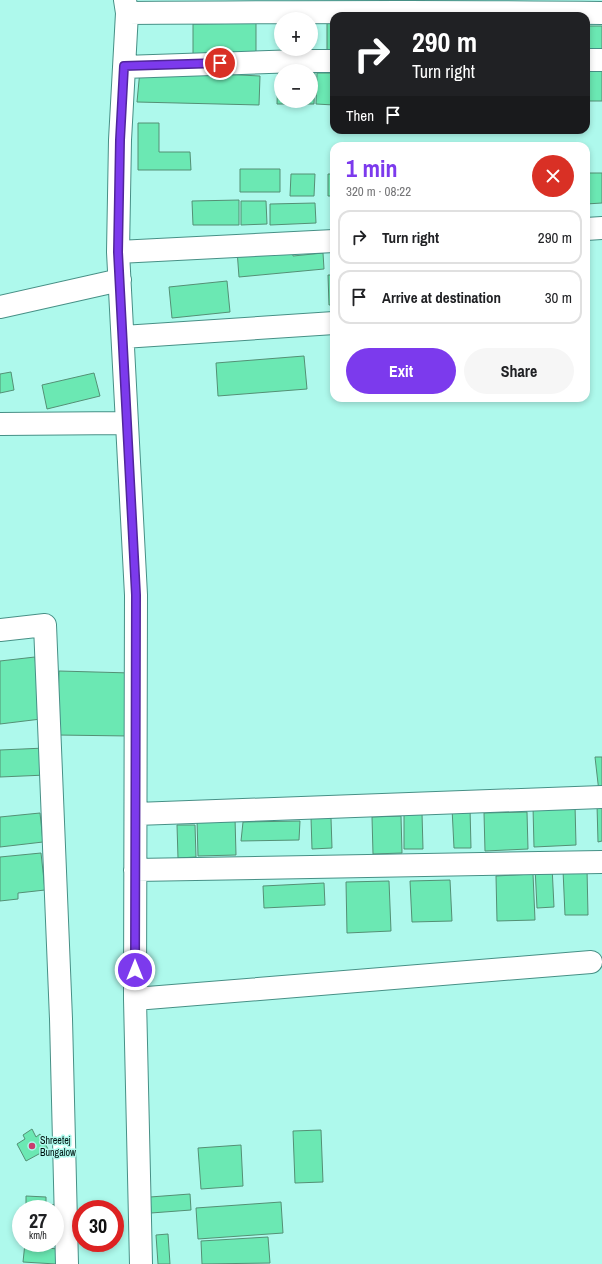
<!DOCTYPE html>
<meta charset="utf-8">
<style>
body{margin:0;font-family:"Archivo Narrow",sans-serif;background:#f6f6f6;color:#202124;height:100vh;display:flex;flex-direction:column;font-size:15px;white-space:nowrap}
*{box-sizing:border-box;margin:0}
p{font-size:13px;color:#757577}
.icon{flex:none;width:22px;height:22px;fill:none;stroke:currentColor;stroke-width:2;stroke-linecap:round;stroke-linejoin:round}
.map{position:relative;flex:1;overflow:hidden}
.side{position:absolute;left:330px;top:142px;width:260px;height:260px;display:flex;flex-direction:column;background:#fff;border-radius:12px;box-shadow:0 2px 6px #0003}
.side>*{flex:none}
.banner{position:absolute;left:330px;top:12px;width:260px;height:122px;border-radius:12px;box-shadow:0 2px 6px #0003;background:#202124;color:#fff;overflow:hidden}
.fabs{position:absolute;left:274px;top:12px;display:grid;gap:8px}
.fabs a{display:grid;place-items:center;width:44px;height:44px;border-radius:50%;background:#fff;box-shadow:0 2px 6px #0003;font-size:20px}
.speed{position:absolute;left:12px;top:1200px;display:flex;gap:8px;font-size:20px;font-weight:700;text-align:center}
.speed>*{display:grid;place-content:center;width:52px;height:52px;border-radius:50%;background:#fff;box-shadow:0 2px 6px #0003;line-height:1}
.speed small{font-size:10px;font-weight:400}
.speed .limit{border:6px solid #d22;background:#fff;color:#111}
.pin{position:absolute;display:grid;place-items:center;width:34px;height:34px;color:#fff;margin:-17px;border:2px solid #fff;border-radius:50%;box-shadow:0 1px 4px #0007}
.me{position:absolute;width:44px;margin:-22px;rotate:0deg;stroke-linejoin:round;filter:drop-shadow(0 0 3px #0008)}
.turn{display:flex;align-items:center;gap:14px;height:84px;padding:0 16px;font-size:18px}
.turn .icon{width:52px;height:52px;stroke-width:2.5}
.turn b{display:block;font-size:28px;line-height:34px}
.then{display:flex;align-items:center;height:38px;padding:0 16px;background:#0003;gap:8px;font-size:15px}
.round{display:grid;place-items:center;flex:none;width:42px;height:42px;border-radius:21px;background:#f6f6f6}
.summary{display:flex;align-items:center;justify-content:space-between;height:68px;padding:0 16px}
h1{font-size:24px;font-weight:700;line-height:30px;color:#7c3aed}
.action{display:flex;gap:8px;margin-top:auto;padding:8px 16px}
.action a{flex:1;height:46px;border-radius:24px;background:#7c3aed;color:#fff;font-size:16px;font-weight:700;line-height:46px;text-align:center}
.action a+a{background:#f6f6f6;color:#202124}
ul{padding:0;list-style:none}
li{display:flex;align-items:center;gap:12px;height:54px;margin:0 8px 6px;padding:0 8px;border:2px solid #e0e0e0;border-radius:12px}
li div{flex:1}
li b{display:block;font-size:15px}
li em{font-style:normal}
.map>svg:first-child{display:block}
.building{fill:#6be8b3;stroke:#549075}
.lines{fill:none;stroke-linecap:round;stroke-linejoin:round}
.minor-casing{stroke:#479086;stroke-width:24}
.minor{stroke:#fff;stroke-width:22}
.route-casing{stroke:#51269a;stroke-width:10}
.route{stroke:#7c3aed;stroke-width:7}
.poi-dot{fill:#c93c6e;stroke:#aef9ec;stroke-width:1.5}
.labels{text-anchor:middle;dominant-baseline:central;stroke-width:3;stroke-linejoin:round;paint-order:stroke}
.poi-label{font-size:10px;fill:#001310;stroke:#aef9ec;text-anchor:start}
</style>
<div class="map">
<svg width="602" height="1264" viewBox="0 0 602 1264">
<rect width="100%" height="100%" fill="#aef9ec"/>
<path class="building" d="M327,22H334V53H327Z
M256,23V57L193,58V24Z
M586,26H602V57L586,56Z
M586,65H602V101H586Z
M140,70L260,76L259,105L137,102Z
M311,71L315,72L314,104H295V101H311Z
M278,72H281V101H293V104H277Z
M317,73H334V105L316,104Z
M138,123H159V152H190L191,170H138Z
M240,169H280V192H240Z
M586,173H602V203L586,204Z
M291,174H315L314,196H290Z
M328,174H334V196H328Z
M239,200V225H193L192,201Z
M241,201H266L267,224L241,225Z
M315,203L316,223L270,225V204Z
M292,245L293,256L323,253L324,269L239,277L237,250Z
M328,275H334V305H329Z
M227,281L230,312L172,318L169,287Z
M304,356L307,389L218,396L216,363Z
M11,372L14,390L0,393V374Z
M94,373L100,396L47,409L42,385Z
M35,657L41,719L0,724V661Z
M59,671L131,673L129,736L57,735Z
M45,748L46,775L0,777V750Z
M595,757H602V791L599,792Z
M575,805L576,845L534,847L533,807Z
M597,805H602V841L598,842Z
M452,808H470L471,848H454Z
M527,812L528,849L485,851L484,813Z
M40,813L43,842L0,847V817Z
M422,813L423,849H404V815Z
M401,816L402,853L373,854L372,817Z
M235,818L236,855L198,856L197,819Z
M311,818H331L332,848L312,849Z
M300,821L299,840L241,841L243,822Z
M177,825H195L196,857L178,858Z
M41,853L45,890L18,893V899L0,901V857Z
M552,866L554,907L537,908L535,867Z
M587,869L588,915H565L563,870Z
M533,874L535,920L497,921L496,876Z
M450,880L452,921L412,922L410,881Z
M389,881L391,931L347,933L346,882Z
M324,883L325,905L264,908L263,886Z
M32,1129L36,1137L40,1134L48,1149L26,1161L17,1144L25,1139L23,1135Z
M321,1130L323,1182L295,1183L293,1131Z
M241,1145L243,1186L201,1189L198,1148Z
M190,1194L191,1210L151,1213L150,1197Z
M26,1196L46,1197V1204L57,1205L56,1232H55V1209H26Z
M281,1202L283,1233L198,1239L196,1208Z
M168,1234L170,1264H158L156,1235Z
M268,1237L270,1263L202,1264L201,1241Z
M25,1243H49V1248L57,1249L56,1264L23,1262Z"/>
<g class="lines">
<defs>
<path id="minor" d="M125,0L127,13L120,140L118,252L136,595L135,999L141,1264
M127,13C285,12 444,11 602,13
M586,60H602
M124,67L299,61H334
M586,229L602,228
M118,252L334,241
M0,307L120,280
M123,337L334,323
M0,424L127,423
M0,630L45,625L61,1019L67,1264
M136,814L602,797
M135,870L602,862
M135,999L591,962"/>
</defs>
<use href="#minor" class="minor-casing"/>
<use href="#minor" class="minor"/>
</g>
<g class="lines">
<defs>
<path id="route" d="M135,970L136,595L118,252L120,140L124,66L220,63"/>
</defs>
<use href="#route" class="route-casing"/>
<use href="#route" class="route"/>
</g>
<circle class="poi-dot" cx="32" cy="1146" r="4"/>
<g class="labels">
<g class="poi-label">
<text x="40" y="1140">Shreetej<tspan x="40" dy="12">Bungalow</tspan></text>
</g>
</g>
</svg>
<div class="fabs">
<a>+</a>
<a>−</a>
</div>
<div class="speed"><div>27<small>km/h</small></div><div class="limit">30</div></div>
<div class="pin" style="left:220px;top:63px;background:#d93025"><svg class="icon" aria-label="arrive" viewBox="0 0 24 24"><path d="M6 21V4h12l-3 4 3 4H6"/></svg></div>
<svg class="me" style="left:135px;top:970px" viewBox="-20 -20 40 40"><circle r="17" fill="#7c3aed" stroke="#fff" stroke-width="3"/><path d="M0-11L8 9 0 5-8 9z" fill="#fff"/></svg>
<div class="banner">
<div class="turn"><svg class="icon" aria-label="right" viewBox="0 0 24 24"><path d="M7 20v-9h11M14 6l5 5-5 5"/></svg><div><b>290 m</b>Turn right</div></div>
<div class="then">Then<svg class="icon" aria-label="arrive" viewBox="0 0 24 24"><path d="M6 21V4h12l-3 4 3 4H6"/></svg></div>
</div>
<section class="side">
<div class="summary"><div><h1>1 min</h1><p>320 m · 08:22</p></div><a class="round" style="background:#d93025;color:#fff"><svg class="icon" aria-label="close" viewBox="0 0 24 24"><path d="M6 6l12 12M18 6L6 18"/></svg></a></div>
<ul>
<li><svg class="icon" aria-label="right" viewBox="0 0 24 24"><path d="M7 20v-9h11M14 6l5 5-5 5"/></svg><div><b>Turn right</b></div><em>290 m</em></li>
<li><svg class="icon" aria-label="arrive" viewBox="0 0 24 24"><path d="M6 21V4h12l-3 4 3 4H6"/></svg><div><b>Arrive at destination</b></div><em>30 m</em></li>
</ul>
<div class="action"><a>Exit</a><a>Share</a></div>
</section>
</div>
